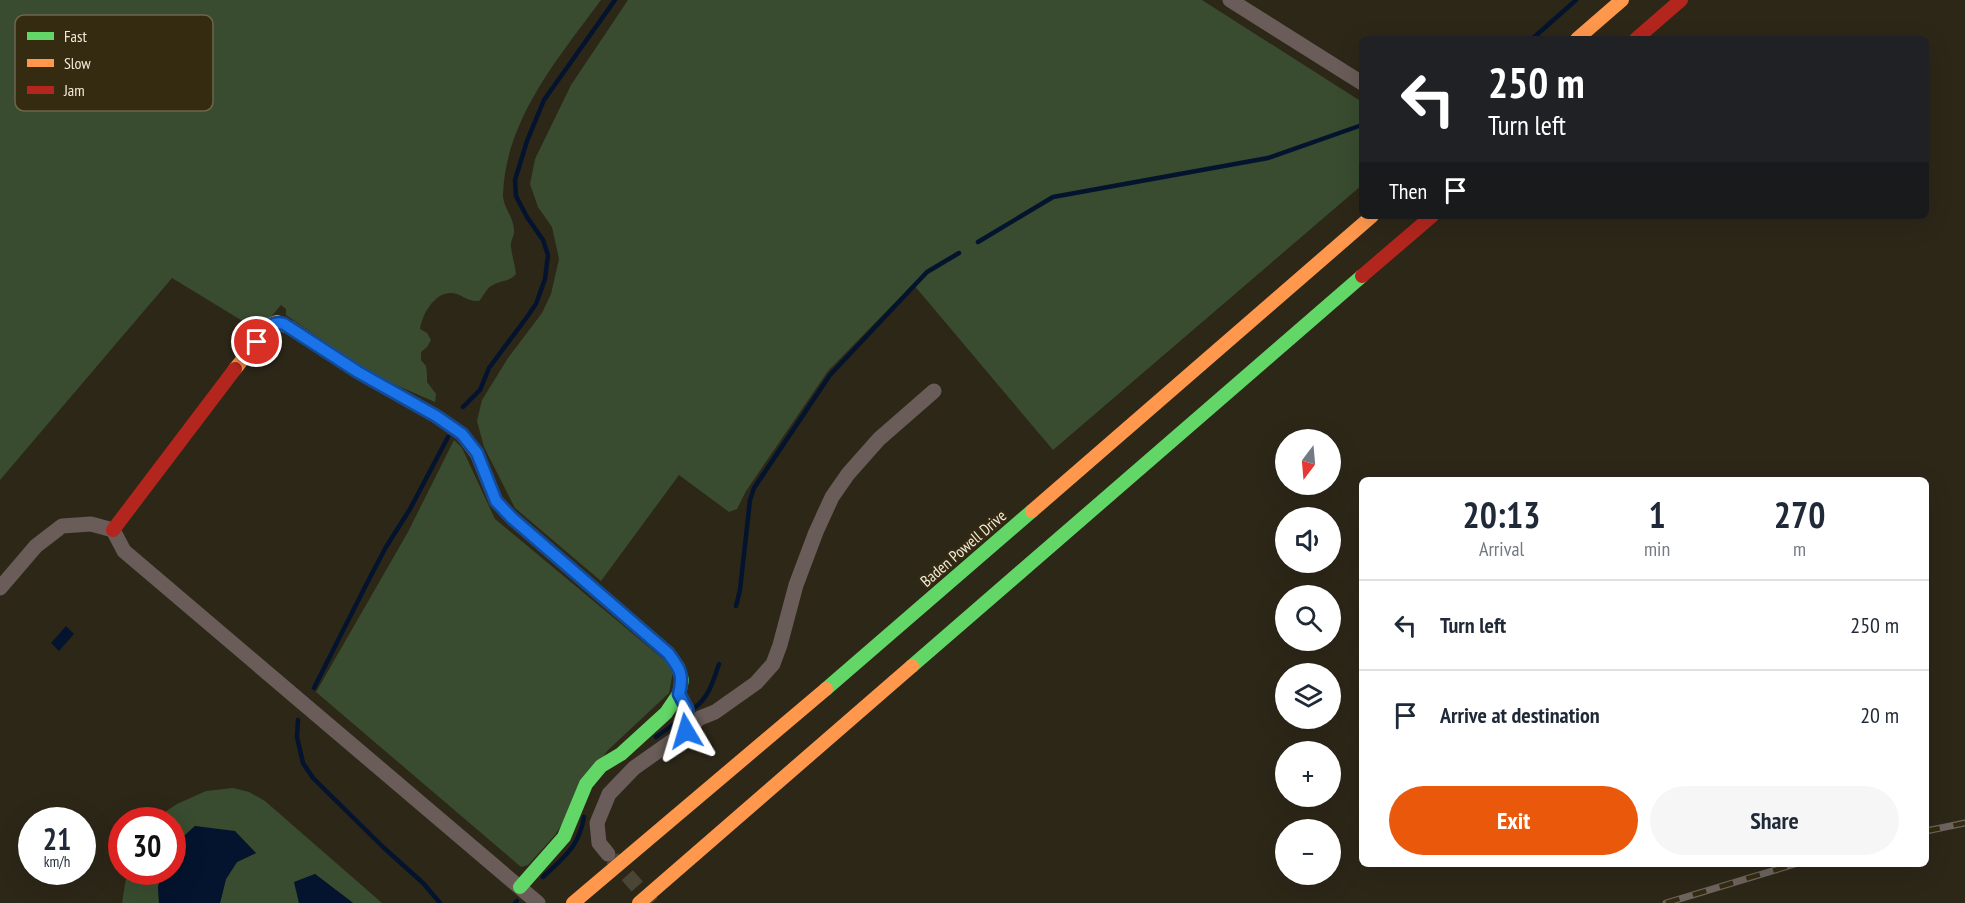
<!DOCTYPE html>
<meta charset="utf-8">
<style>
body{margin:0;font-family:"PT Sans Narrow",sans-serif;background:#f6f6f7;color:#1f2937;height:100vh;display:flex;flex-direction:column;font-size:22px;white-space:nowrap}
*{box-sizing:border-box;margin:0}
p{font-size:20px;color:#747a83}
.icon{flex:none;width:33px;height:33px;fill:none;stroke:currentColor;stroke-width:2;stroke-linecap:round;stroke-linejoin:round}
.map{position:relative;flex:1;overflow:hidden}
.sheet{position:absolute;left:1359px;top:477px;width:570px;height:390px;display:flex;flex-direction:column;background:#fff;border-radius:9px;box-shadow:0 6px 24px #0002}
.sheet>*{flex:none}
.guide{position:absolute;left:1359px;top:36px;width:570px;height:183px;border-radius:9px;box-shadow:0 6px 24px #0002;background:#202124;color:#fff;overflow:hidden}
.needle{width:39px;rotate:196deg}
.buttons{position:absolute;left:1275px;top:429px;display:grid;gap:12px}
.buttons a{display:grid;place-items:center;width:66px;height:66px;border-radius:50%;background:#fff;box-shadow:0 6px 24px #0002;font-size:30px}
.speed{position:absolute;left:18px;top:807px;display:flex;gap:12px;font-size:30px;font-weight:700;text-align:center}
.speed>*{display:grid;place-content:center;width:78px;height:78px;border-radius:50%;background:#fff;box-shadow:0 6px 24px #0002;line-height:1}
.speed small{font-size:15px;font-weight:400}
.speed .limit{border:9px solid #d22;background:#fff;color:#111}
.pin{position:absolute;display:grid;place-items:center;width:51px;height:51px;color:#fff;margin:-26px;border:3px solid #fff;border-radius:50%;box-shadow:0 2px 6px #0007}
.me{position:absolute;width:66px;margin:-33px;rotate:353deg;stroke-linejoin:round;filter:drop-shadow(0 0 4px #0008)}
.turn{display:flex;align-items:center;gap:21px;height:126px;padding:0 30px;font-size:27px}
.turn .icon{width:78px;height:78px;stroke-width:2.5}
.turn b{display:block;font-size:42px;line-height:51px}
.then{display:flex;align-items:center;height:57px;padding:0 30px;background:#0003;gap:12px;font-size:22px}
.eta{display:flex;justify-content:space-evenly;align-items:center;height:102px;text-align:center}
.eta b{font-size:36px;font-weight:800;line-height:42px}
.cta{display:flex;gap:12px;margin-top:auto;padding:12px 30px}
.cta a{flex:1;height:69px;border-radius:36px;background:#ea580c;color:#fff;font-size:24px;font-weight:800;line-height:69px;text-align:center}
.cta a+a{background:#f6f6f7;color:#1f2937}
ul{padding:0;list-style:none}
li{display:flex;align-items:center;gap:18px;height:90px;padding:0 30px;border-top:2px solid #e0e1e3}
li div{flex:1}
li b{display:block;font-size:22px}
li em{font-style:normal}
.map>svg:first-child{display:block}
.green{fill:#394c2f}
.water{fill:#04142e}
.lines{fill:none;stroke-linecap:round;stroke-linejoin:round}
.stream{stroke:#04142e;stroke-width:4.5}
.street-tunnel{stroke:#4b4535;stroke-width:15;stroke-dasharray:15 8;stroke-linecap:butt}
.street{stroke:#695c59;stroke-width:15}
.fast{stroke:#63d668;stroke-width:14}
.slow{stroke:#ff974d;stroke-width:14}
.jam{stroke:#b3261e;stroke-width:14}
.rail-casing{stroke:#6d645e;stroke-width:7}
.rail{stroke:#352b10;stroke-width:4.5;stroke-dasharray:14;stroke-linecap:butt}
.route-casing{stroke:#114b97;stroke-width:15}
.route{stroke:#1a73e8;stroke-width:10}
.labels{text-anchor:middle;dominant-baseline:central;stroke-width:4.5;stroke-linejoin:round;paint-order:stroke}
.street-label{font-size:16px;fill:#f2ecdc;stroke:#352b10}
.key{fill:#352b10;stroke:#6e654d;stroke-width:1.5}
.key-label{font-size:16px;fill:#f2ecdc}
</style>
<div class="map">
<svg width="1965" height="903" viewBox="0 0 1965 903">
<rect width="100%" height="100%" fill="#2d2718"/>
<path class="green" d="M0,0H601C559,57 505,120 503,195C503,207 514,218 514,230C515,235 510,241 511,247C512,256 515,265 516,274C509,282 501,280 493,285C486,288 484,296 479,301C467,302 464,295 453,293C435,291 422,314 420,329L427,333L431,340L427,347L421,352V360L426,366L427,374V382L436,394L435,402L375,376L286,315V309L281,305L259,331L172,278L0,480Z
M628,0H1202L1362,102V185L1053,450L913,284L828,371L746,491L737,509L729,512L679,475L601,581L515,508L484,447L477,421L482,400L508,358L542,313L551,294L559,259L552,227L538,207L530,184L535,159L571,85Z
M454,440L462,448L495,519L668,663L673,672L669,693L607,751L555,835L528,865L521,867L316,692L408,532Z
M233,788L249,792L265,801L382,903H353L315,874L295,882L299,903H220L226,879L237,862L256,853L195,826L173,846L172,820H153L177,804L206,791Z
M127,872H162L158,887L159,903H122Z"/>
<path class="water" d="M66,626L74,634L59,651L51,643Z
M195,826L235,831L256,853L237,862L226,879L220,903H159L158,887L162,872H172L173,846Z
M315,874L353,903H299L294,882Z"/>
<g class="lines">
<path class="stream" d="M1532,39L1576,0
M978,242L1053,197L1268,158L1362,125
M463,407L480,390L489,368L527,317L536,304L545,279L548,255L543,240L527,217L516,196L515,180L527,141L544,100L615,0
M736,606L740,590L750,500L754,488L830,375L927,272L959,253
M314,688L365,587L386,547L410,509L448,437
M693,709C709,698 713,681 719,664
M298,720L297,737L303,763L313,778L383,847L423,883L440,903
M656,737L680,720
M543,877C564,857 579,847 584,817
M515,903L517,901"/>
<path class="street-tunnel" d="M612,858L652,903"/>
<path class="street" d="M1230,0L1362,83
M0,588L36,546L62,526L91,524L113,530L124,551L538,903
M679,694L687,709L686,731
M608,854L599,843L597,823L609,794L634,768L681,735L700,718L715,712L756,683L773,664L780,645L796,585L816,532L832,497L848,474L879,439L934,391"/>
<path class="fast" d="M912,666L1362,276
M826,689L1032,511
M520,887L564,837L586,784L601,766L621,754L666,713L679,694L682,680L678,667L668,653L550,551"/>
<path class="slow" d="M1577,39L1622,0
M235,369L270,325L277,322L291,328L358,372L436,416L462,434L477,454L496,501L512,518L550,551
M1032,511L1372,216
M573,903L826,689
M639,903L912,666"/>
<path class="jam" d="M1636,39L1681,0
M1362,276L1432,216
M113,530L235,369"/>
<defs>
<path id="rail" d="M1926,831L1965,823
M1666,903L1795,864"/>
</defs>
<use href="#rail" class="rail-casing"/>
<use href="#rail" class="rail"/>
</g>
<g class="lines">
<defs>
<path id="route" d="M257,342C264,332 270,320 284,324L358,372L436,416L462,434L477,453L496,501L512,518L668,653C680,669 684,674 679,694L687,709L686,731"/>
</defs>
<use href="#route" class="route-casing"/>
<use href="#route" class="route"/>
</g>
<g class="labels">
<g class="street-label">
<text transform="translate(963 548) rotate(-41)">Baden Powell Drive</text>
</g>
</g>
<rect x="15" y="15" width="198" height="96" rx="9" class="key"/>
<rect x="27" y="32" width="27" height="8" fill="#63d668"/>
<rect x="27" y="59" width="27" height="8" fill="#ff974d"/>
<rect x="27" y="86" width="27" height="8" fill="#b3261e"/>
<g class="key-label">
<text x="64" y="42">Fast</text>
<text x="64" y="69">Slow</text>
<text x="64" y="96">Jam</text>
</g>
</svg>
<div class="buttons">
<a><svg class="needle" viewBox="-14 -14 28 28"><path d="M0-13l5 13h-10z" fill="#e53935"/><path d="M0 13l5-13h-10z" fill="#747a83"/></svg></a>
<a><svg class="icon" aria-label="sound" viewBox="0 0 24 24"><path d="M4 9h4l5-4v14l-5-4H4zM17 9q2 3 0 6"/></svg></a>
<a><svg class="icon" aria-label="search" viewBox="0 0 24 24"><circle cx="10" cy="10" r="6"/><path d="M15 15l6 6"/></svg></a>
<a><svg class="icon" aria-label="layers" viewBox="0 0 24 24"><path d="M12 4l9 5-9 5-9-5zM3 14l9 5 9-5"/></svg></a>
<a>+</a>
<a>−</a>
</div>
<div class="speed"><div>21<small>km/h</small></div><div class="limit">30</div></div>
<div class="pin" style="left:257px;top:342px;background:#d93025"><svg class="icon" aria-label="arrive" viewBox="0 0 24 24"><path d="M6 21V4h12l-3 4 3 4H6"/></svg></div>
<svg class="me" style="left:686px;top:731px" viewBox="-20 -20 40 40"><path d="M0-17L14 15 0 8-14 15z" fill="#1a73e8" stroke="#fff" stroke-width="4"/></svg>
<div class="guide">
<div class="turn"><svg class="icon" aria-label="left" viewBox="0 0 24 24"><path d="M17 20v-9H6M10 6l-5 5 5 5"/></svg><div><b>250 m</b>Turn left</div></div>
<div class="then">Then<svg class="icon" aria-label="arrive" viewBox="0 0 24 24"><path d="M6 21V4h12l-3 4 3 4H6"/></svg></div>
</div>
<section class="sheet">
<div class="eta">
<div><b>20:13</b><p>Arrival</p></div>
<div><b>1</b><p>min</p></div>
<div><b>270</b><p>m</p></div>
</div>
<ul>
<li><svg class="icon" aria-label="left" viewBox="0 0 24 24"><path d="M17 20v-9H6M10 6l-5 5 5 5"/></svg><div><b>Turn left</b></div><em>250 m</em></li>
<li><svg class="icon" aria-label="arrive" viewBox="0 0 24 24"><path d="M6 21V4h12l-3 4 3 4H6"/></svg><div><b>Arrive at destination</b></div><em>20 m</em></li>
</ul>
<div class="cta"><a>Exit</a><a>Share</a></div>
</section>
</div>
